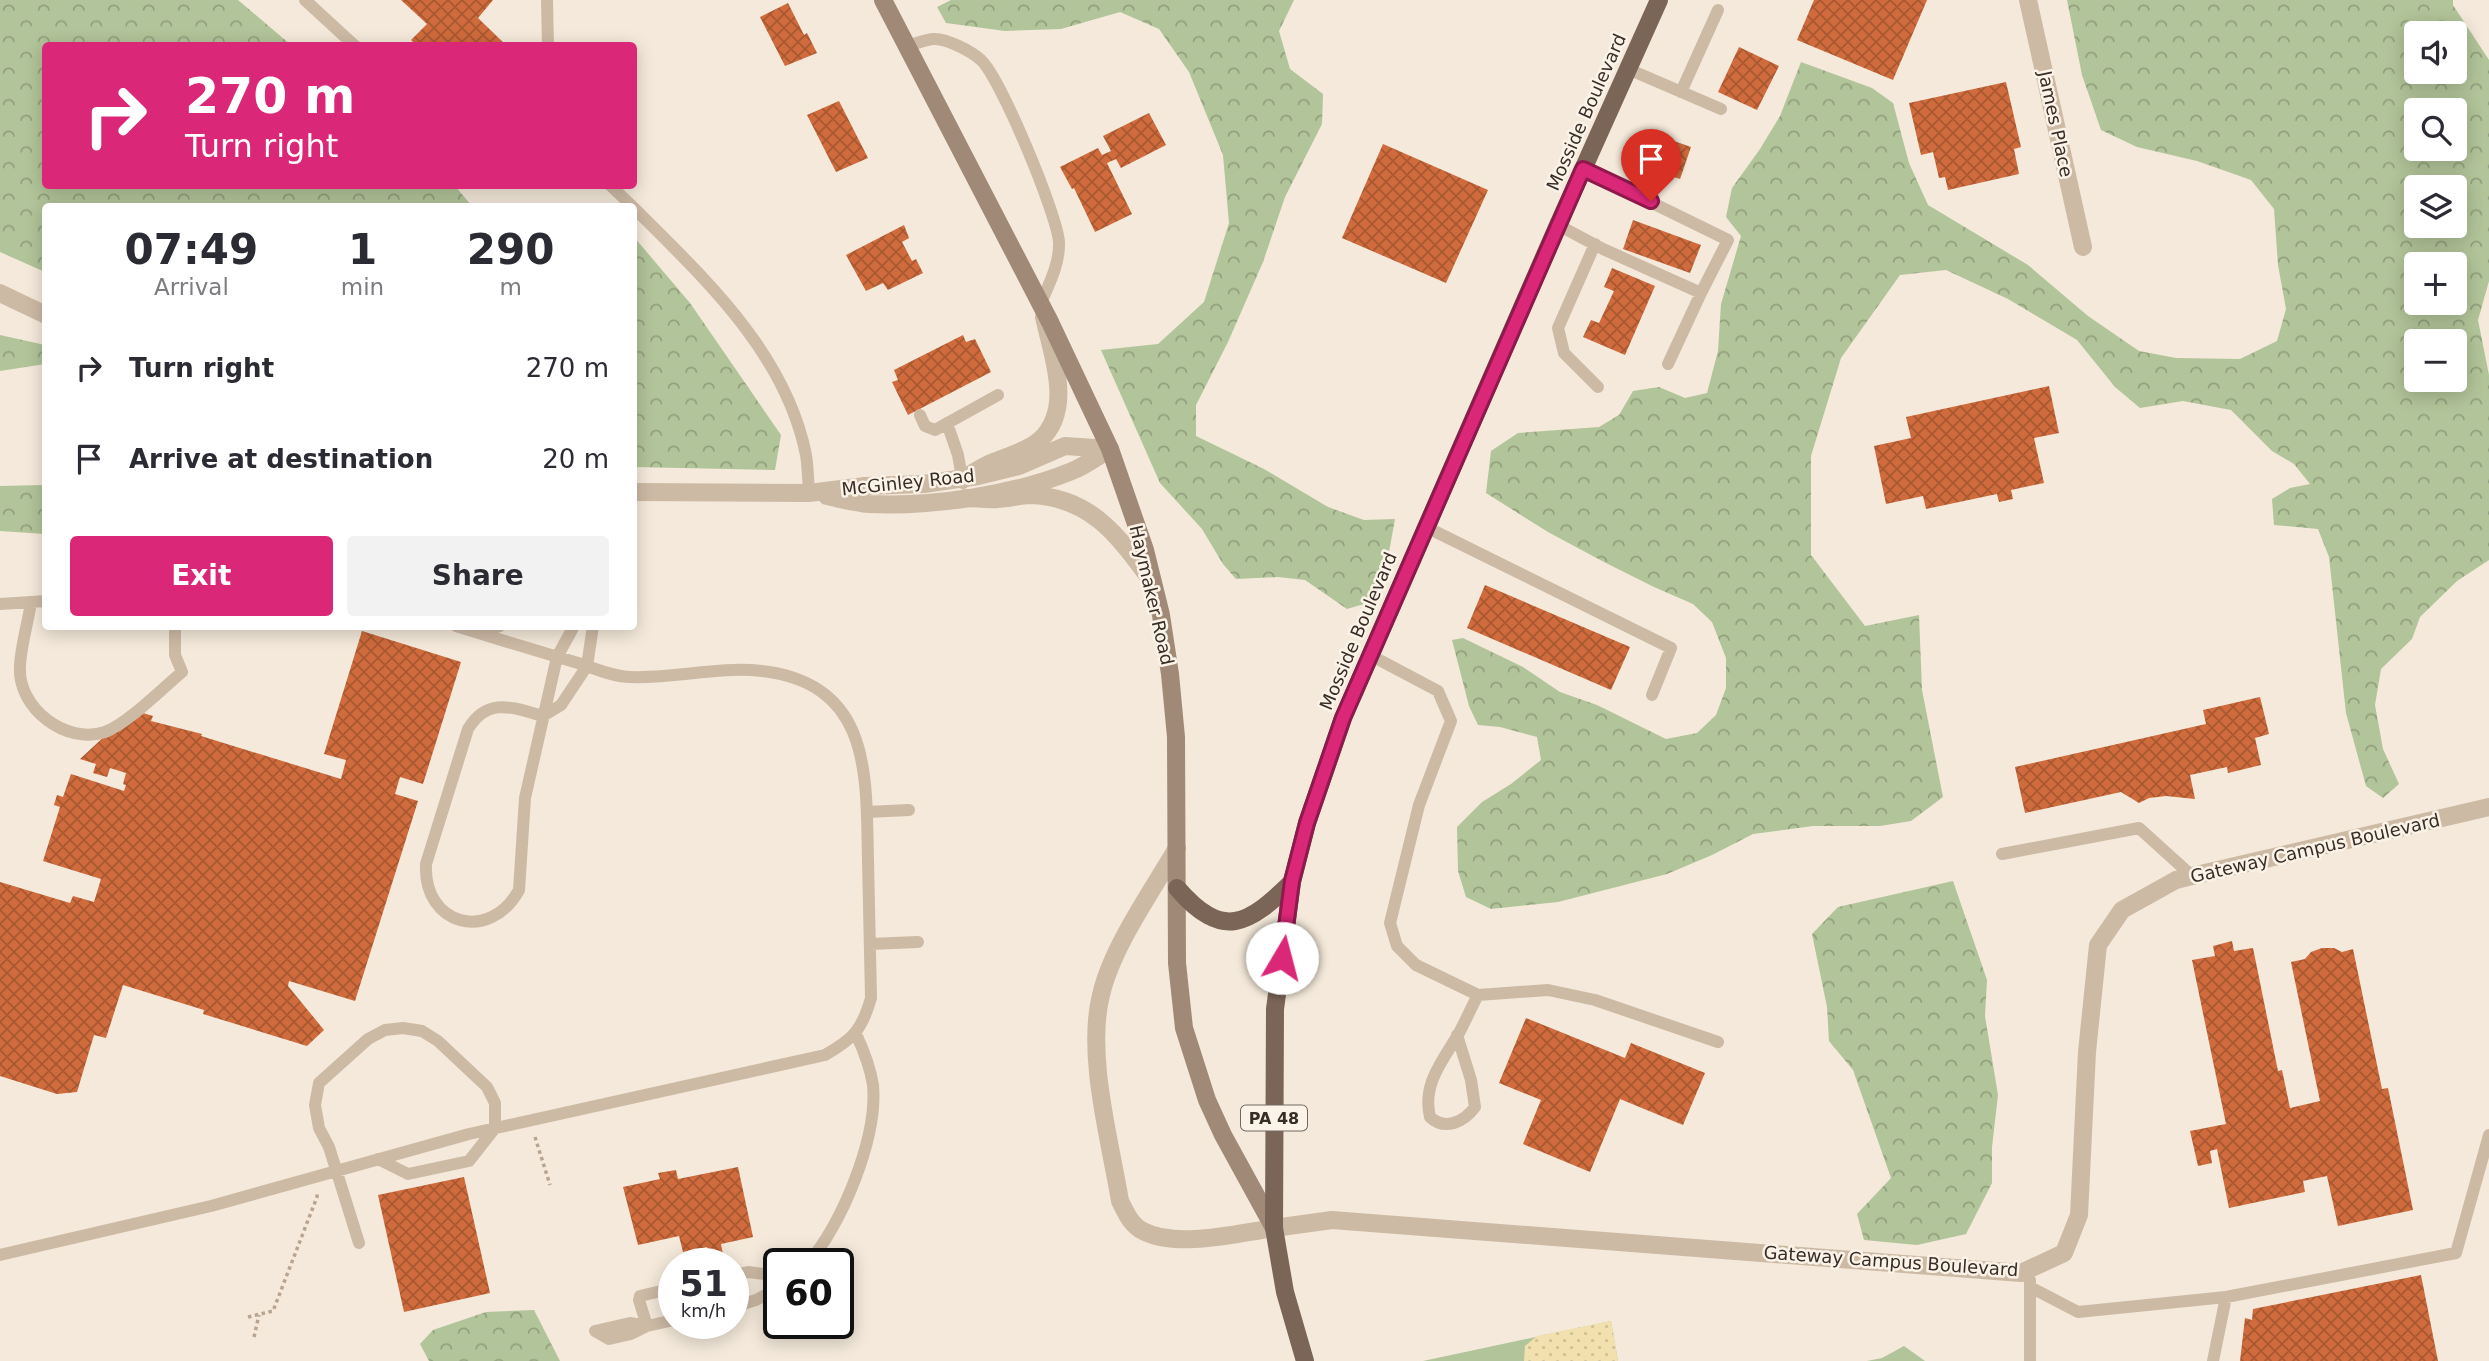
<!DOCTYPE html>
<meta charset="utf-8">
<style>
body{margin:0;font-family:"DejaVu Sans",sans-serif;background:#f2f2f3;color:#2b2b33;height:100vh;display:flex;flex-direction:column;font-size:26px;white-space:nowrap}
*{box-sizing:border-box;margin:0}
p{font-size:23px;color:#7c7c81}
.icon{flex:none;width:38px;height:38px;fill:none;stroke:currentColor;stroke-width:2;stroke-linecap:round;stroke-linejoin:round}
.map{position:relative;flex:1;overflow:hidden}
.details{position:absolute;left:42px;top:203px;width:595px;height:427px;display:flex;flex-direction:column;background:#fff;border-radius:7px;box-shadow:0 4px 18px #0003}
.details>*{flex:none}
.guide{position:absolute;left:42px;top:42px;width:595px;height:147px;border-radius:7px;box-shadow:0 4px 18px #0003;background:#db2777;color:#fff;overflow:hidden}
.fabs{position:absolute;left:2404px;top:21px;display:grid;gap:14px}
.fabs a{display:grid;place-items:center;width:63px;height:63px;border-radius:7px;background:#fff;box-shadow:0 4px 18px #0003;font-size:35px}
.speed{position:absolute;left:658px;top:1248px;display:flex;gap:14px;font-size:35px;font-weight:700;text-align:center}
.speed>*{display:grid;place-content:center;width:91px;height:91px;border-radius:50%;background:#fff;box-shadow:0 4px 18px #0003;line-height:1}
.speed small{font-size:18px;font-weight:400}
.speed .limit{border:4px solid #111;border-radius:10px;background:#fff;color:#111}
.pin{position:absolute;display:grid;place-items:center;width:60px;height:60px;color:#fff;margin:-72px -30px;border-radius:50% 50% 50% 0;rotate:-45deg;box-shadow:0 0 7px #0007}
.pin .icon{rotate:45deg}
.me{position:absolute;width:77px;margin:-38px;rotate:8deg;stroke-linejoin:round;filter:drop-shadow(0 0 5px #0008)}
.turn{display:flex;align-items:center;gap:24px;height:147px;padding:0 28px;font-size:32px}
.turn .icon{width:91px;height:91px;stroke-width:2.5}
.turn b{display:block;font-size:49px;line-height:60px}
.eta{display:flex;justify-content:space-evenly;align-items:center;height:119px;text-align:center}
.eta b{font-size:42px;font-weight:800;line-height:49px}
.button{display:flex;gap:14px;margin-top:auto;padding:14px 28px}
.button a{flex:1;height:80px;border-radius:7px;background:#db2777;color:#fff;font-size:28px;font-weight:800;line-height:80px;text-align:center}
.button a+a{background:#f2f2f3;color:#2b2b33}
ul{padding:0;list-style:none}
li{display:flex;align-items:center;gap:21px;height:91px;padding:0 28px}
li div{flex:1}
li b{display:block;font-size:26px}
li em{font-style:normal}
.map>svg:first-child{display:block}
.grass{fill:#b2c499}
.forest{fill:url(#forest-crowns);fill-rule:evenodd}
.sand{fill:url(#sand-dots)}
.building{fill:url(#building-cross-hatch)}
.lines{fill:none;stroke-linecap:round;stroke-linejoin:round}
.path{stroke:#b9a48f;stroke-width:3.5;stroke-dasharray:3.5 3.5;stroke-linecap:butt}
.service{stroke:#cdbaa5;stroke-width:12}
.minor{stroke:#cdbaa5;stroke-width:18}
.tertiary{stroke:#cdbaa5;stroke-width:18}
.secondary{stroke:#a08976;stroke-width:18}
.primary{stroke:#7b6557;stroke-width:18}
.route-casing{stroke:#8e194d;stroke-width:18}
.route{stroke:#db2777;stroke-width:12}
.labels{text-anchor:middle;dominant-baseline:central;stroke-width:5;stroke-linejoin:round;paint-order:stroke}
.shield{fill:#fbf3e7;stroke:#726861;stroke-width:2}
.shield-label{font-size:16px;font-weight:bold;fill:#382d27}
.street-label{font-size:18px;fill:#382d27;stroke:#fbf3e7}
</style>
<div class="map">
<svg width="2489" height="1361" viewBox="0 0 2489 1361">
<defs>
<pattern id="forest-crowns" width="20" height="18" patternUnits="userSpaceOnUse" patternTransform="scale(1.75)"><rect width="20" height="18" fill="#b2c499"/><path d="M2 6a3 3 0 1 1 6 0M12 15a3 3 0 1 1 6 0" fill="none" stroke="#92a07d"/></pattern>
<pattern id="sand-dots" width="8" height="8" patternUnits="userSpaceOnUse" patternTransform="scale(1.75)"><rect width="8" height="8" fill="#f2e0ae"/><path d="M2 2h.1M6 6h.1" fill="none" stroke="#d0c096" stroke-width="1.8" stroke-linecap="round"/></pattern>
<pattern id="building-cross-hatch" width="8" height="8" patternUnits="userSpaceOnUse" patternTransform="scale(1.75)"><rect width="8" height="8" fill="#cf6b3c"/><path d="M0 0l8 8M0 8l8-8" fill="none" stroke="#a95832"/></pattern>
</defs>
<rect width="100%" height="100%" fill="#f4e9da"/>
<path class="grass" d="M1611,1321L1618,1361H1423Z
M1904,1346L1925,1361H1867L1882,1358Z"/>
<path class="forest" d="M0,0H238L291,45L46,46V186H455L472,206H46L45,272L0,252Z
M951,0H1294L1279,31L1290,69L1323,94L1322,124L1285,197L1263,262L1228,342L1196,405V436L1264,469L1328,507L1364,520L1395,519L1387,563L1364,604L1347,609L1305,580L1278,577L1236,579L1223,564L1202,529L1160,483L1101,350L1158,344L1204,302L1229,223L1223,155L1189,72L1159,29L1120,12L1061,29L1005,31L946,23L937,7Z
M2067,0H2453V5L2489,60V281L2478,320L2489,375V560L2457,581L2420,617L2412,639L2381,669L2375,705L2383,749L2399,784L2383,798L2366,786L2346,713L2329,557L2318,529L2274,525L2272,499L2290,488L2310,484L2294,464L2272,451L2231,410L2183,401L2140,408L2115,387L2077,340L2008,299L1946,270L1900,275L1841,358L1811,456V555L1865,626L1919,615L1922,690L1943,797L1911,821L1880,826H1813L1753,834L1712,855L1667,874L1558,902L1491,909L1466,897L1458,871L1457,827L1482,802L1511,784L1541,760L1537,737L1500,727L1478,725L1469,706L1452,640L1463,638L1523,667L1560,692L1597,705L1666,739L1697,733L1716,715L1726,688V658L1712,622L1693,604L1654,587L1604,562L1548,532L1486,493L1491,451L1518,433L1599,427L1619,415L1633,391L1659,387L1685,398L1707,393L1718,351L1721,304L1741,236L1726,217L1732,188L1760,149L1780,116L1801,62L1872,88L1893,103L1909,163L1928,205L2028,265L2088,316L2139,351L2176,358L2240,359L2277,341L2286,309L2278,265L2274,209L2251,180L2197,161L2137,147L2101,130L2082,75ZM2455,33V72H2417V33ZM2417,110H2455V149H2417ZM2417,187H2455V226H2417ZM2455,264V303H2417V264ZM2455,341V380H2417V341Z
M634,237L690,303L781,435L775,470L634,467V360L636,358L634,345Z
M0,335L45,345V364L0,371Z
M45,485V534L0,531V486Z
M1953,881L1987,980L1985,1016L1998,1095L1992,1147V1183L1966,1234L1917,1245L1864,1240L1857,1214L1891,1178L1853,1070L1829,1041L1827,1007L1812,934L1838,907Z
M534,1310L560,1361H429L420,1344L433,1330L486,1312Z"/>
<path class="sand" d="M1611,1321L1618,1361H1524L1525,1346L1537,1336Z"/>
<path class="building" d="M401,0H493L478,18L507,46H417L411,40L427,24Z
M1814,0H1927L1893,80L1797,40Z
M788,3L804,35L807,33L817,53L785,66L760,17Z
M1739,47L1779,66L1757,110L1718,92Z
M2006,82L2021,147L2014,149L2019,174L1948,190L1945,177L1939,178L1933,152L1921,155L1909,103Z
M839,101L868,158L836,172L807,115Z
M1149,113L1166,145L1121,168L1116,159L1107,163L1132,214L1095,232L1074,188L1072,189L1060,167L1098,148L1102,155L1111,151L1103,136Z
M1668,139L1691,147L1680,179L1657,171Z
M1383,144L1488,190L1446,283L1342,238Z
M1633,220L1701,245L1690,273L1623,249Z
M904,225L909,238L902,242L912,261L916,259L923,273L888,290L883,283L866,291L846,255Z
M1612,268L1655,286L1625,355L1583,337L1591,320L1599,323L1614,291L1604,287Z
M963,335L966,342L975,339L991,372L908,415L892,382L898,380L894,370Z
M2049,386L2059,433L2034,438L2044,483L2011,490L2013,499L1999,502L1997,494L1926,509L1923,496L1886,504L1874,446L1911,438L1906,417Z
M1485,585L1630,647L1611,690L1467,628Z
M362,631L461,662L423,784L400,777L395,794L418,801L355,1001L289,981L288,986L324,1030L307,1046L203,1014L204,1010L123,985L106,1038L94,1035L77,1092L57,1094L0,1076V882L70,903L73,896L94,902L101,879L43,861L60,807L54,805L57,795L63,797L71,774L124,791L126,785L123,784L126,773L110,768L107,777L93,773L96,764L80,759L133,710L153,716L151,721L202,734L201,736L341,779L346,760L324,754Z
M2260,697L2269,734L2255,738L2261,765L2228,773L2227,767L2190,775L2195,799L2166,796L2149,798L2139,803L2121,792L2025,813L2015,767L2206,724L2203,710Z
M2232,941L2234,951L2253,948L2278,1071L2282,1070L2290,1108L2320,1101L2291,962L2305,959L2311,952L2322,948H2334L2342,952L2353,949L2382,1089L2388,1088L2413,1210L2338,1226L2327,1176L2303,1181L2305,1192L2229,1208L2217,1149L2210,1151L2212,1163L2198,1166L2190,1131L2226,1124L2192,960L2215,956L2213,946Z
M1526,1018L1625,1058L1631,1043L1705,1073L1683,1125L1620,1099L1590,1172L1523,1144L1541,1100L1499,1083Z
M738,1167L753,1237L721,1244L724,1260L731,1258L732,1264H711L707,1247L683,1252L679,1236L638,1245L623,1187L660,1179L658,1173L676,1170L678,1179Z
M464,1177L490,1293L404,1312L378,1195Z
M2421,1275L2438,1361H2240L2245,1318L2252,1320L2253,1309Z"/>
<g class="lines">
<path class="path" d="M535,1137L550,1185
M248,1317L273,1311L317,1197V1192
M254,1337L259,1315"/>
<path class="service" d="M305,0L355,46
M547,0L548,46
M907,46C915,44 924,40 933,39C946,38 971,51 981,60C1001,79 1057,214 1059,242C1060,263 1049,284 1041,303
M1628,69L1721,109
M1681,92L1718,10
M611,186L632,206
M634,208C704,278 786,353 806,455C808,467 808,480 809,493
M1558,225L1603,249L1701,293L1728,240L1583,169
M1595,244L1558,328L1564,353L1598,387
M1668,364L1701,293
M920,415L925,426L935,430L998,395
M947,423L958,455L963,483
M1426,527L1671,648L1652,695
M31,602C28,623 21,645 20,666C17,708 66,745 105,732C127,724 163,688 182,672L175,655V626
M0,604L46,601
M574,626L557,657L525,798L519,890C490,943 423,926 426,864L468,729C488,696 513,708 543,716L561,705L587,666L593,626
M478,633L500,626
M1370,655L1438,691L1451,721L1419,805L1390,923L1397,946L1416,965L1478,995L1548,990L1595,1000L1718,1042
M867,812L909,810
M2002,854L2139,828L2192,876
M870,944L918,942
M1457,1035L1471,1080L1475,1107C1464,1122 1445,1131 1430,1117C1422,1085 1442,1061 1458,1035C1465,1022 1471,1008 1478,995
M359,1243L329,1147L319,1128L315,1105L319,1083L368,1039L385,1030L403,1028L422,1031L438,1041L487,1087L495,1103V1128L469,1161L408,1174L378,1159
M0,1255L211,1206L469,1134L825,1055C853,1039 862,1030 871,998C870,952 869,906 868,860C866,775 872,684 762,671C718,666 674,679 630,677C613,677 594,668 578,663C538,651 497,639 456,626
M807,1264C842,1226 878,1136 873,1085C870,1066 864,1051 856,1034
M734,1275L748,1272L779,1276
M2030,1287L2078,1312L2226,1297L2456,1253L2489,1135
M733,1307L756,1300L779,1288
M647,1326L639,1300L640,1296L674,1288
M595,1331L609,1339L631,1334L647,1326L674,1320
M595,1331L630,1323L647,1326
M2030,1361V1280
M2213,1361L2226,1297"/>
<path class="minor" d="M2028,0L2083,247
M0,293L46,315
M634,492L809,493L865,486L924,484L978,476L1019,466L1065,446L1110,449
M827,496C841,499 855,503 869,504C933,507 1013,495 1072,471C1085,466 1098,456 1110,449
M1274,1228L1332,1220L2021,1273L2064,1253L2079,1215L2087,1052L2098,945L2122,910L2176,880L2192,876L2489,807"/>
<path class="tertiary" d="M963,479C973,473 984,465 996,461C1010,455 1028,451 1040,440C1074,409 1052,355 1044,317
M965,498C976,498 987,500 998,499C1009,499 1019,495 1030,495C1092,497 1119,537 1153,583
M1177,848C1152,891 1112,947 1101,995C1086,1055 1110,1140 1120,1201C1126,1213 1131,1225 1143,1231C1177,1249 1238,1233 1274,1228"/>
<path class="secondary" d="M883,0L1050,322L1110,449L1145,550L1161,615L1170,674L1176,737L1177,963L1184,1028L1207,1100L1223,1135L1274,1228"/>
<path class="primary" d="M1177,888C1223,941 1248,925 1292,882
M1305,1361L1285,1292L1274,1228L1275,1009L1292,882L1307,823L1343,718L1558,225L1659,0"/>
</g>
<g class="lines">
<defs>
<path id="route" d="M1282,958L1292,881L1307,823L1343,718L1583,169L1651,201"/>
</defs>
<use href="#route" class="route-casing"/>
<use href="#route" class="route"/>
</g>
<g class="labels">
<rect class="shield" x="1241" y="1105.5" width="66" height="25" rx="5"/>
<g class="shield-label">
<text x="1274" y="1118">PA 48</text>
</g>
<g class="street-label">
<text transform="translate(1586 112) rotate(-66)">Mosside Boulevard</text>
<text transform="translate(2056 124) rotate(78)">James Place</text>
<text transform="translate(908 482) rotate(-6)">McGinley Road</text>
<text transform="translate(1152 595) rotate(77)">Haymaker Road</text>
<text transform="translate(1358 631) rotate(-67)">Mosside Boulevard</text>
<text transform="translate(2315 848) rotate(-13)">Gateway Campus Boulevard</text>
<text transform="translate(1891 1261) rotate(4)">Gateway Campus Boulevard</text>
</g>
</g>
</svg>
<div class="fabs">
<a><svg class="icon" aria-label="sound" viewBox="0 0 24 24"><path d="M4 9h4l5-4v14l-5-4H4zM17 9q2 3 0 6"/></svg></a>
<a><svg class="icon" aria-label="search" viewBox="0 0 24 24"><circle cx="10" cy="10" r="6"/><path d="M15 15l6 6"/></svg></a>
<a><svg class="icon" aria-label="layers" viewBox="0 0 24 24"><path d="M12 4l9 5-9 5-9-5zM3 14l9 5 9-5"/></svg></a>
<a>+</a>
<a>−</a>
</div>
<div class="speed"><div>51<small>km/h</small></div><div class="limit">60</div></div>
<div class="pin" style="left:1651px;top:201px;background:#d93025"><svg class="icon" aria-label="arrive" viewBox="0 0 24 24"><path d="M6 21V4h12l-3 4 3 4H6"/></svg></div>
<svg class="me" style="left:1282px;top:958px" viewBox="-20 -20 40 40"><circle r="19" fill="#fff"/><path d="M0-13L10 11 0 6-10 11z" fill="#db2777"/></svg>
<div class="guide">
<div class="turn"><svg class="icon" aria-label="right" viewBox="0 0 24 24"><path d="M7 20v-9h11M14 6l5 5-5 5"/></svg><div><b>270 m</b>Turn right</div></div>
</div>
<section class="details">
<div class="eta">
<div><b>07:49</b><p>Arrival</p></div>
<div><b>1</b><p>min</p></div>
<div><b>290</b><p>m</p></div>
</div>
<ul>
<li><svg class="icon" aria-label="right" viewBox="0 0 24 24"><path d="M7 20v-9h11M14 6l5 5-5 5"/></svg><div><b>Turn right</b></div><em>270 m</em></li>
<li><svg class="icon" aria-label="arrive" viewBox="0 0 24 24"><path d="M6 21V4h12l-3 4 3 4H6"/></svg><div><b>Arrive at destination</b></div><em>20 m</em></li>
</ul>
<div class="button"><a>Exit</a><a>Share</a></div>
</section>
</div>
